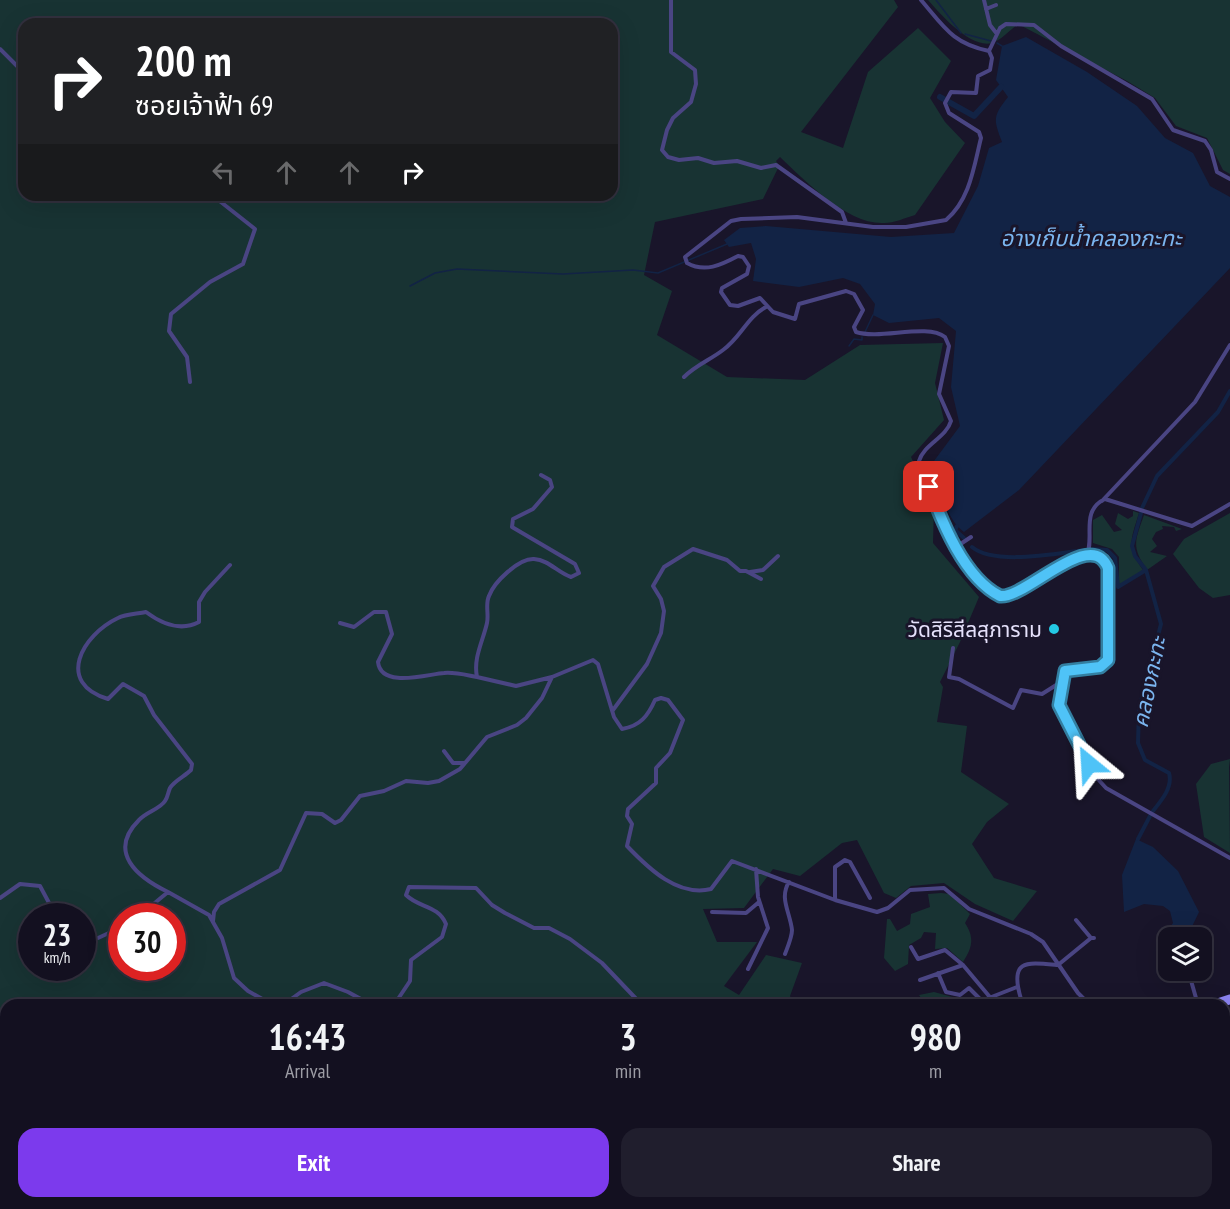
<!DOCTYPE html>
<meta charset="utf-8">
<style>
body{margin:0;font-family:"PT Sans Narrow","Noto Sans Thai",sans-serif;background:#201e2d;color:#f1f3f6;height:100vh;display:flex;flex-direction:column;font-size:22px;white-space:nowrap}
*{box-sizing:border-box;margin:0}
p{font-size:20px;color:#9d9da5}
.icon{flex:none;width:33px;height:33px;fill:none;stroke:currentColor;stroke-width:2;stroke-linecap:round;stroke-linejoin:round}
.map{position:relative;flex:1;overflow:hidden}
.side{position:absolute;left:0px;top:999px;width:1230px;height:210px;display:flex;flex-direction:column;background:#131020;border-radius:18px 18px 0 0;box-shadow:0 6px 24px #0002,0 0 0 2px #32303e}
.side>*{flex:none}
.guide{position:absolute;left:18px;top:18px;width:600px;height:183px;border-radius:18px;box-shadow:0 6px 24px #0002,0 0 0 2px #32303e;background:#202124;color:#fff;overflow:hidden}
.controls{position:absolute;left:1158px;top:927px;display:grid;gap:12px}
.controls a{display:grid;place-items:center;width:54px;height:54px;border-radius:12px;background:#131020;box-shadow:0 6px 24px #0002,0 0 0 2px #32303e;font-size:30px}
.speed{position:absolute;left:18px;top:903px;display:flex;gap:12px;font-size:30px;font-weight:700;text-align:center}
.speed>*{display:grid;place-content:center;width:78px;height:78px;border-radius:50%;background:#131020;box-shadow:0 6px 24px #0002,0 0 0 2px #32303e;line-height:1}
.speed small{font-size:15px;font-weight:400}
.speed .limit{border:9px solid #d22;background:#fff;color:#111}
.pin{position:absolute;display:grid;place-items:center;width:51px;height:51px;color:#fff;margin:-26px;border-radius:12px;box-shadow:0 3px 9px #0006}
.me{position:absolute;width:66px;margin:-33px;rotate:333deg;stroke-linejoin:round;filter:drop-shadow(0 0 4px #0008)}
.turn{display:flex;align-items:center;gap:21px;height:126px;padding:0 18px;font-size:27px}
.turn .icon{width:78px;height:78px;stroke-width:2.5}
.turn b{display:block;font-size:42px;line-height:51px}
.lanes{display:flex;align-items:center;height:57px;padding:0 18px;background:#0003;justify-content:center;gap:30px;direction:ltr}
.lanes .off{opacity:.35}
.eta{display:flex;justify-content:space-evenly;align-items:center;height:102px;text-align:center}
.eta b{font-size:36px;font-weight:800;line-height:42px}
.primary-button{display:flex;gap:12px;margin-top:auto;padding:12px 18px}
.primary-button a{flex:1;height:69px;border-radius:18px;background:#7c3aed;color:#fff;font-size:24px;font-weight:800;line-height:69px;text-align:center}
.primary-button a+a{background:#201e2d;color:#f1f3f6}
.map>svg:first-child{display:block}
.green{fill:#183333;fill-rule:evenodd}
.water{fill:#122345}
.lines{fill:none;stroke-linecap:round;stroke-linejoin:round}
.stream{stroke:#122345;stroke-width:1.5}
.canal{stroke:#122345;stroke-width:4}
.river{stroke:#122345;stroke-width:6}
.minor{stroke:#4a4583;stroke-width:4}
.secondary{stroke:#8b83f0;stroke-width:5}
.route-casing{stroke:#337fa1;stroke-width:15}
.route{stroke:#4fc3f7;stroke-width:10}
.poi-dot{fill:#24c9e4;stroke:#19152a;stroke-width:2}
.labels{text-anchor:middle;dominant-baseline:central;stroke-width:6;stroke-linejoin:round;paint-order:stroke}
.poi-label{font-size:21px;fill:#e5e1fb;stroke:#19152a;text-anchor:end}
.water-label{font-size:22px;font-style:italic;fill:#7bb5ef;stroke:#19152a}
</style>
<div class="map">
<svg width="1230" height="1209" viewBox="0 0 1230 1209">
<rect width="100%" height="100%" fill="#19152a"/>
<path class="green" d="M0,0H894L898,7L801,132L843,148L868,72L918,28L951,61L930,98L945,122L965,143L915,215C905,218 894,223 884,223C848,225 804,180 780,157L776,161L779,166L763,199L655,222L644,275L672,291L657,335L727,377L805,380L860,345L943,343L935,383L944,420L911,457L934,506L933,543L979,597L960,642L940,682L943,687L937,722L967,726L961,772L1009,804L987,822L972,844L994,878L1037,891L1013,921L975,904L944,883L911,886L896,898L884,893L857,840L842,843L800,876L773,869L744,908L703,909L717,942H757L724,986L739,995L766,955L802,963L790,996L794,1005H6V1203H454L452,1209H0ZM24,24H612V195H24ZM32,916H82V968H32ZM122,916H172V968H122Z
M928,0H1230V174L1223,170L1207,138L1176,126L1155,98L1127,81L1018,24C1010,30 1000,41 992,43C971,49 940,14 928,0Z
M1133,511L1139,513C1131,539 1126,547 1143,570L1119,586V557L1112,549L1093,543V520L1102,515L1114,532L1122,530L1115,524L1118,513L1128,519L1133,516Z
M1230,513V595L1213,598L1199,588L1173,554L1184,539Z
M1144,515L1182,529L1176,531L1174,527L1162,526L1163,529L1156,532L1152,539L1157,546L1150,552L1167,556L1147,570C1131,546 1135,541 1144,515Z
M1230,759L1229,767L1230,853L1204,837L1196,784L1211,764Z
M941,893L950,894L970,914L965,923C975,938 972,948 963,962L947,948L935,949L936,933L924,932L921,938L909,945L908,964L895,971L884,958L887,919H890L897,931L910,924L911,914L930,907L928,894Z
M934,992L960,999L964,1005H926L919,995Z"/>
<path class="water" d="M1026,37L1087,72L1137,106L1165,138L1193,153L1210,186L1230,197V268L1019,490L964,532C943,516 940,485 934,461L960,426L951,387L956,331L939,318L889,323L873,315L875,304L860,284L843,278L799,287L753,281L756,259L751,243L729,247L724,240L740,228L766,226L891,237L954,233L978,186L989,148L1002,142C993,119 993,116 1008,97L996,80L1002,46Z
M1136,839L1153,847L1178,871L1199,912L1187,937L1168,938V930L1173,923L1170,911L1163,906L1144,904L1124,912L1122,875Z"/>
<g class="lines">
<path class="stream" d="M936,0L961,33
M965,34L991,41
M997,43L1002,46
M410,286L435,273L457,269L563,274L633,270L658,273L727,244
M865,332L873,315
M849,346L854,339L862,340V337"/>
<path class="canal" d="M1142,508L1157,476L1218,412L1230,391
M1141,513L1132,546L1135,556L1146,570L1161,624L1139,709L1138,743L1145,760L1169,773C1173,787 1162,800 1153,811
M957,526L955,530L964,538
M972,547C995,566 1058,553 1086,550
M1093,549L1107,550L1115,558L1118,587L1146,570
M1138,839L1150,816
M1224,1190L1230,1192"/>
<path class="river" d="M940,97L974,116L1001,87"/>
<path class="minor" d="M671,0V52L695,70L696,84L691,102L673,118L667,130L662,150L668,157L679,160L698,158L714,163L737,161L761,168L776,165L842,212L846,223
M921,0C944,27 953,44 989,51
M984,0L990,25L997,34
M986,9L996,5
M0,49L24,73
M1230,179L1217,172L1211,150L1205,141L1173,130L1152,99L1061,46L1034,25L1006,24L1000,28L989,51L992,58L990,70L978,76L976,93L951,92L945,103L949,113L979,132L981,138C974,166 970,200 946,220L906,227H873L797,217L741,219L731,221L685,257L687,263C705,273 721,265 738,256L743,257L749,266L747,274L722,288L721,292L730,305L738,306L760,298L773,312L795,319L799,304L846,291L854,294L863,310L854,327L856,332C880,340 927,323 945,337L949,346L939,394L951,421C946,438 924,444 919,461C931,500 962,576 1000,596C1027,599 1091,526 1108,568V660L1099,667L1065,671L1059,705L1096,777L1106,788L1230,858
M684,377C696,365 710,360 723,350C741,337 747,317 766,307
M190,382L187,357L169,331L171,314L210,282L243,264L255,229L212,195
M541,475L550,480L552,487L533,509L513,519L512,527L575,564L579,573L571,577C558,573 549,560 534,559C519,558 494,582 489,596C485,604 489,614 487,623C483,641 473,658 477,677L516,686L552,677L593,660L598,664L614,717L622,729C640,726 648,716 655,700L661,698L668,700L683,720L670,753L656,768V783L628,809L627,816L632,824L627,846C649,869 678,897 711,889L732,861L835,900L877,912L888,908L910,890L944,888L969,909L1031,934L1043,942L1078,993L1085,1000
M1102,501L1195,402L1230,345
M956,547L971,537
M1086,556C1096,540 1079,511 1105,499L1192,526L1230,504
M750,572L763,570L778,556
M340,623L354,627L374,612H386L392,634L378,662C381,689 428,674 444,673C455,672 466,675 477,677
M953,648L949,677L959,679L1013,708L1021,690L1042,694L1061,682
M613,710L647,664L661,633L664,611L661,599L653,586L664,567L693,549L727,560L740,571H746L761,579
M444,751L453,763H465
M168,892C137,877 107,852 139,820C146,812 160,809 165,801C168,797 168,792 170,788C174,781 185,776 191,770L192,764L154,715L144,696L123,684L108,699C55,683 82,635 118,618C126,614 137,614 146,612C162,624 180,632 199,622V602L205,592L230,565
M0,898L20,884L40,886L56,916
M835,900V867L845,860L850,862L870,898
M712,912L746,913L759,902
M139,916L168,892L209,915L222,938L234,978L248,991L273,1005
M1076,920L1091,938
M213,921L214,912L219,904L280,870L306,813L322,814L335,823L341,820L360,796L384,791L406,781L428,783L439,781L460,769L487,737L517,725L526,718L542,698L552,677
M82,939L98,938L122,927
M911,947L918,959L945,950L963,965L989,996
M785,954C788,946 792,937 792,930C790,912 779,898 789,882
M748,969L768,928L758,897L756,869
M1188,970L1198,1005
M938,973L946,992L960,995L969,988L982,1001
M920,980L963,965
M248,1005L257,996
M283,1005L301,992L324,983L348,992L372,1005
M394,1005L410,981L411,960L442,937L446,924C438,905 419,908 406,895L409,887L476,888L492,905L505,913L534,928H549L570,939L602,963L642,1005
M971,1005L1017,987
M1016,1005L1021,999C1009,959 1026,962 1058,965L1091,938H1094
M1224,1029L1230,1013
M1224,1047L1230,1052
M1224,1065L1230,1059
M1224,1073L1229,1088L1224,1095
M1224,1183L1230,1185
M574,1203L577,1209
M605,1203L609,1209
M772,1203L775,1209
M885,1203L891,1209
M982,1203L992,1209
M1188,1203L1190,1209
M1009,1204L1017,1209
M455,1209L470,1203
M540,1209L550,1203"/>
<path class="secondary" d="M1205,1005L1230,997
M1220,1005L1230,1002
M1005,1209L1010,1203"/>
</g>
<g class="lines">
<defs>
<path id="route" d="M929,487C942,522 964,578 1000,596C1026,599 1091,526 1108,568V660L1100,667L1065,671L1059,705L1089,764"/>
</defs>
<use href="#route" class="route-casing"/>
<use href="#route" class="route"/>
</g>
<circle class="poi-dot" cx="1054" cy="629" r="6"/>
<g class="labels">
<g class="poi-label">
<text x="1042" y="629">วัดสิริสีลสุภาราม</text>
</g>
<g class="water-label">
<text x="1091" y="238">อ่างเก็บน้ำคลองกะทะ</text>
<text transform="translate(1149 682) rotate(-78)">คลองกะทะ</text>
</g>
</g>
</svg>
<div class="controls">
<a><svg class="icon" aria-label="layers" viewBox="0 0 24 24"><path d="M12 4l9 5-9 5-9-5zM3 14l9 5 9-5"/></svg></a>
</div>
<div class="speed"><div>23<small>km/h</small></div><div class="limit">30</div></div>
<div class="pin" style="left:929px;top:487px;background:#d93025"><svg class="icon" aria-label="arrive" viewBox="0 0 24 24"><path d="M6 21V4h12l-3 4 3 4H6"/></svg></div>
<svg class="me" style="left:1089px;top:764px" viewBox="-20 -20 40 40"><path d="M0-17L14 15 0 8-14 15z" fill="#4fc3f7" stroke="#fff" stroke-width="4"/></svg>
<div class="guide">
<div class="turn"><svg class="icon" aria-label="right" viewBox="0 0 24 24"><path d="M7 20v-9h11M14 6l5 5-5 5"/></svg><div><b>200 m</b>ซอยเจ้าฟ้า 69</div></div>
<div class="lanes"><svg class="icon off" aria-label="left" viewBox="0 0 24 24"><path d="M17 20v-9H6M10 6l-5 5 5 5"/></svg><svg class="icon off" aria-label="ahead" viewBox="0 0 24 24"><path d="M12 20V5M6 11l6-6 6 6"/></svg><svg class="icon off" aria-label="ahead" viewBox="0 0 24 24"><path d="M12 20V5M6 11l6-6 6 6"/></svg><svg class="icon" aria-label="right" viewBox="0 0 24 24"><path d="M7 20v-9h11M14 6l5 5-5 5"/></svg></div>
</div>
<section class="side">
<div class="eta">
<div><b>16:43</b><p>Arrival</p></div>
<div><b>3</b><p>min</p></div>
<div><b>980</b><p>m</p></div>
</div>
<div class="primary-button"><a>Exit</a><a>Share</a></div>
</section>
</div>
